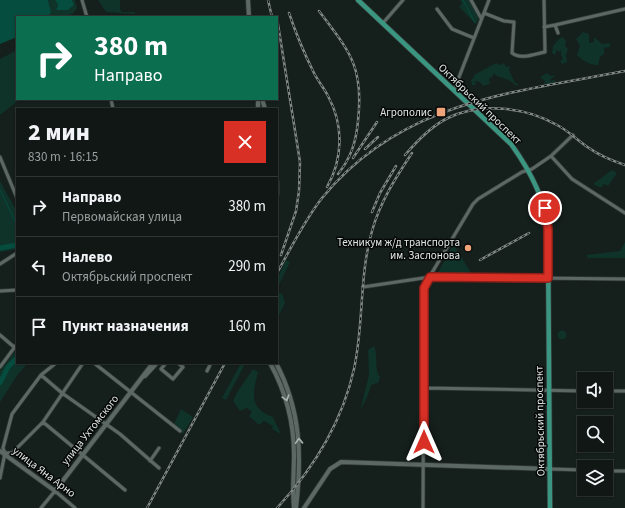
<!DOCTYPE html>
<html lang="ru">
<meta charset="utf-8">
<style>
body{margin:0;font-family:"Source Sans 3",sans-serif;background:#19201e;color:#f1f3f6;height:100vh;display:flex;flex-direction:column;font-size:15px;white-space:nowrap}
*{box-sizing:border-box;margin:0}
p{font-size:13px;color:#9c9fa0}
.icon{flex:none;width:22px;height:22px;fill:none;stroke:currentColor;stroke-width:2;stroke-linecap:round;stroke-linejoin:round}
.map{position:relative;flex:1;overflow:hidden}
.details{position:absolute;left:16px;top:108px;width:262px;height:256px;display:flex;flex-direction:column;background:#101715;border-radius:0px;box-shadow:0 1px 3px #0004,0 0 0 1px #303634}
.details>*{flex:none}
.guide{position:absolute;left:16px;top:16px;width:262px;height:84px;border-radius:0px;box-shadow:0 1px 3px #0004,0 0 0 1px #303634;background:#0b6e4f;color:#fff;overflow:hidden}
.buttons{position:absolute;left:577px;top:372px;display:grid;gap:8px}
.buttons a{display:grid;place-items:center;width:36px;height:36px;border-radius:0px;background:#101715;box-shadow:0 1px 3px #0004,0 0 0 1px #303634;font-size:20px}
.pin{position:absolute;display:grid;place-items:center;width:34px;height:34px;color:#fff;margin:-17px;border:2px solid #fff;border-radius:50%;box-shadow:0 1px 4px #0007}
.me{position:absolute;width:44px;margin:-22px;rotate:0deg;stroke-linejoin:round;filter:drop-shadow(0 0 3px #0008)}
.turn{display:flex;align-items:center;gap:14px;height:84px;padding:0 12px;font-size:18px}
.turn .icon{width:52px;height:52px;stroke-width:2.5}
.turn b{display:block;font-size:28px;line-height:34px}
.round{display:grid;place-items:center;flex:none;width:42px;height:42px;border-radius:0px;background:#19201e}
.overview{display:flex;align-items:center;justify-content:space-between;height:68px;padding:0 12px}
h1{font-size:24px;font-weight:800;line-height:30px}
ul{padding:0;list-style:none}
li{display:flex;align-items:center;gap:12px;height:60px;padding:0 12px;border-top:1px solid #303634}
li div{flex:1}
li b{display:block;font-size:15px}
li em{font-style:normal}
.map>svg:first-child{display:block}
.green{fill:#0f3329}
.water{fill:#054d3e}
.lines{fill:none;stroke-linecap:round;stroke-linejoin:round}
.stream{stroke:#054d3e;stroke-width:1}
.river{stroke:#054d3e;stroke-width:5}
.street-casing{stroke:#333a38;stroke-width:4.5}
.secondary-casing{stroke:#333a38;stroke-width:5.5}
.primary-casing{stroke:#333a38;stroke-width:6}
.street{stroke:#5c6864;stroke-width:3}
.secondary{stroke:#5c6864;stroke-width:4}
.primary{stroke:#3b9681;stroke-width:4.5}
.rail-casing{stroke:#7f8885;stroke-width:2.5}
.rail{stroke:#050807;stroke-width:1;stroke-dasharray:3;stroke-linecap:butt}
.oneway{stroke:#acb5b2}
.route-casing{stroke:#8d1f18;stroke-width:10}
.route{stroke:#d93025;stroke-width:7}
.poi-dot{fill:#efa378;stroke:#050807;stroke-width:1.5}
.labels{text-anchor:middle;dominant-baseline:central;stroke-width:3;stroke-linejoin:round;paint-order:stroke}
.street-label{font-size:11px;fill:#e2e9e6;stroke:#050807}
.poi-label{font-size:11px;fill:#e2e9e6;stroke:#050807;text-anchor:end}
</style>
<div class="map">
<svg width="625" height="508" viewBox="0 0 625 508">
<rect width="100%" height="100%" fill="#151f1c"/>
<path class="green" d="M48,0H55L58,5L56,10H68L73,5L72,0H75L77,8C72,19 58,17 48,17L50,7Z
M98,0H120V9L122,12H135V14L106,12Z
M460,0H470L479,18L476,24L459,7L462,3Z
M583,32L589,34V43L594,42V37L602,44L610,43V47L604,48V54L600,57L598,65C592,66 581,60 577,55L580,46L576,39Z
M563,37L566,41L565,46L568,49L566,55L567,62L562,64L560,61L563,59L561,55V50L559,52L557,50L555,55L552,53L553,46L560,38Z
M17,50V99H20L0,115V59Z
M496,63L501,65L504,63L506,67L510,66L509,70L515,83L519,84L516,86C507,76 501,80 493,73V76L489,79L490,84L483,86L480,82L475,81L476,85H472L471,80L474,77V75Z
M547,73L551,76L556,75L549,81L554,80L556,82L544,84L545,81L540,77Z
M612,170L617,173L608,186L604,184L601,188L593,184Z
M0,181L17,212V249L0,252Z
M625,242V258H588L586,255L620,251Z
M453,244L454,245L471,273H438Z
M286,260L290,262L277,289V279Z
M277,292L282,294L285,303L277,319Z
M557.5 335a4.5 4.5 0 1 1 9 0a4.5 4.5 0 1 1-9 0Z
M374,346C379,359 373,365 380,377L378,383L371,385L368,395L360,411L369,375L368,350Z
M17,349V363H28L18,374L0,402V371Z
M241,363L245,364L226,400L222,398Z
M272,363C277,366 279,373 281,378C296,411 297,444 296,479C293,473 296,455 296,446C295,417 286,389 272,363Z
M253,369L258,372C253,393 248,408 273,417L281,434L272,429L273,426L264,421L259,425L249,416L252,412L247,408L240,411L233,401C238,389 246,380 253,369Z
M181,409L193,417L183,434L173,426Z"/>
<path class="water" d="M0,0H48L51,12L48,17H17V37L0,44Z
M55,0H72L74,5L68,10H56L58,5Z"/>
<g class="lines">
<path class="stream" d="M463,0L475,23
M0,190L17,225"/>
<path class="river" d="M0,248L17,245
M0,383L8,367L17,358"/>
<defs>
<path id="street" d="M82,0L87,17
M471,0L481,18
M437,9L452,29L474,38
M484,13L504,21L514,22L512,53C521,60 535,54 545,52L544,0
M383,23L403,0
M555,25L625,9
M544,27L555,25L558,33
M454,90L489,0
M111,99L113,109
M551,156L572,179L625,213
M0,157L17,198
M0,264L17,253
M363,287L430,277L625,279
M0,291L17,290
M0,335L14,347
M94,363L180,431
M166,363L161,369L173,379L183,367L178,363
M0,367L17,344
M207,371L211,363
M41,375L62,393L120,434L159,468
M424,388L584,391
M606,391H625
M43,422L125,490
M5,453H12L43,422L83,363
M5,453L3,448L12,414L41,375L56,363
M150,461L159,448
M550,469L584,470
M606,471H625
M0,478L5,453
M41,508L55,491L75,508
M423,508L424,288L427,281L473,204L478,199L522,172L532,169L551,156L573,135"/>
<path id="secondary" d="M248,0L249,17
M262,99L265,109
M258,109V99
M277,182V194
M270,363C286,392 294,422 294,455C294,473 292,490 294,508
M276,363C301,410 302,456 296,508
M145,376L157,363
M0,451L55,491L153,363
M304,508L330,469L341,462L550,469"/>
<path id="primary" d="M358,0L511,144C529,169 545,198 548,229L550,508"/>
</defs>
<use href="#street" class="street-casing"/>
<use href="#secondary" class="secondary-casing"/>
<use href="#primary" class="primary-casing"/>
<use href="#street" class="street"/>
<use href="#secondary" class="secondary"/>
<use href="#primary" class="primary"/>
<defs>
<path id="rail" d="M268,0L272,17
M319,11C350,52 364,67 358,121C356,142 351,158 338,174
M289,13C296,34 304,53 314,73C318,81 324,88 328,96C344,125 343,159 327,187
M277,18L300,162L299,191L296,211L281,255
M365,149L378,137
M405,155C417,141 431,126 448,118C481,102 526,107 557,125C569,131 578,141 589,148C600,156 613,161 625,165
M353,158L377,122
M372,212L380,193L396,166
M480,260L529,233
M277,273C291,248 304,221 322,198C401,101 511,93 625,71
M147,508L225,363
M277,508C314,468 342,423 354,369C364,324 359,276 372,231C380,202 396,177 412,153"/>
</defs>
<use href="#rail" class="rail-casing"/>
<use href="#rail" class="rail"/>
</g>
<defs><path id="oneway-chevron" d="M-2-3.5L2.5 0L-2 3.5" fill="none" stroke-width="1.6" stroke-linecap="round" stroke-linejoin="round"/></defs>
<g class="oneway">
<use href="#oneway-chevron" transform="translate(286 398) rotate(73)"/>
<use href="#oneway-chevron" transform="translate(299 441) rotate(-92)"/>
</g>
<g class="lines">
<defs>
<path id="route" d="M424,442V288L430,277L548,278V229L545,208"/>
</defs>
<use href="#route" class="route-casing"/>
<use href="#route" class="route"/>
</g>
<g class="poi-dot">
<rect x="436" y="107" width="10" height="10" rx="2"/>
<circle cx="468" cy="248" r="4"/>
</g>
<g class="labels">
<g class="street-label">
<text transform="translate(480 104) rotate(44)">Октябрьский проспект</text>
<text transform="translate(540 421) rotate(-91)">Октябрьский проспект</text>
<text transform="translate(90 430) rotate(-52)">улица Ухтомского</text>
<text transform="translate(44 472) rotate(37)">улица Яна Арно</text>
</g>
<g class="poi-label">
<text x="432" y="112">Агрополис</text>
<text x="460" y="242">Техникум ж/д транспорта<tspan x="460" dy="13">им. Заслонова</tspan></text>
</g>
</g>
</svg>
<div class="buttons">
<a><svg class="icon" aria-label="sound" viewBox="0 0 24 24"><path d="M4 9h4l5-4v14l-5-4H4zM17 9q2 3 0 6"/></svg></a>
<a><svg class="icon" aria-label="search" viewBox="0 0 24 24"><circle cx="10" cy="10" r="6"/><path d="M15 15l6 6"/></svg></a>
<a><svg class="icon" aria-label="layers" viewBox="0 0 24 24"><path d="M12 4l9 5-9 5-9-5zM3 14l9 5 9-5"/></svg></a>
</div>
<div class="pin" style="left:545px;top:208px;background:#d93025"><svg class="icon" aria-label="arrive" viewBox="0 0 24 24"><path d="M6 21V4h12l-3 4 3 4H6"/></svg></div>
<svg class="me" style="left:424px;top:442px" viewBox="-20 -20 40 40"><path d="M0-17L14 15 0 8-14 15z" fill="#d93025" stroke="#fff" stroke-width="4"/></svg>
<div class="guide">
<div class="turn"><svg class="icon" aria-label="right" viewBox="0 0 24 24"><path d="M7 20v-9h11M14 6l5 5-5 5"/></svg><div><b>380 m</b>Направо</div></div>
</div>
<section class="details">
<div class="overview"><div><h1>2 мин</h1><p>830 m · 16:15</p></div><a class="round" style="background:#d93025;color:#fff"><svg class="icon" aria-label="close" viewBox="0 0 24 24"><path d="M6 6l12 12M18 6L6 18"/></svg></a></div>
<ul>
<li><svg class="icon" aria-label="right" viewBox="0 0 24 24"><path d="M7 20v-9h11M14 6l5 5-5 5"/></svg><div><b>Направо</b><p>Первомайская улица</p></div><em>380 m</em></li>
<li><svg class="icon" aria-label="left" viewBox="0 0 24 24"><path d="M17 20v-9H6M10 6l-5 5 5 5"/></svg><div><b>Налево</b><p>Октябрьский проспект</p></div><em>290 m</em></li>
<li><svg class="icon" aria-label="arrive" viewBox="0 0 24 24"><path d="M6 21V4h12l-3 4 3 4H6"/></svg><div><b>Пункт назначения</b></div><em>160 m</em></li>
</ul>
</section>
</div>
